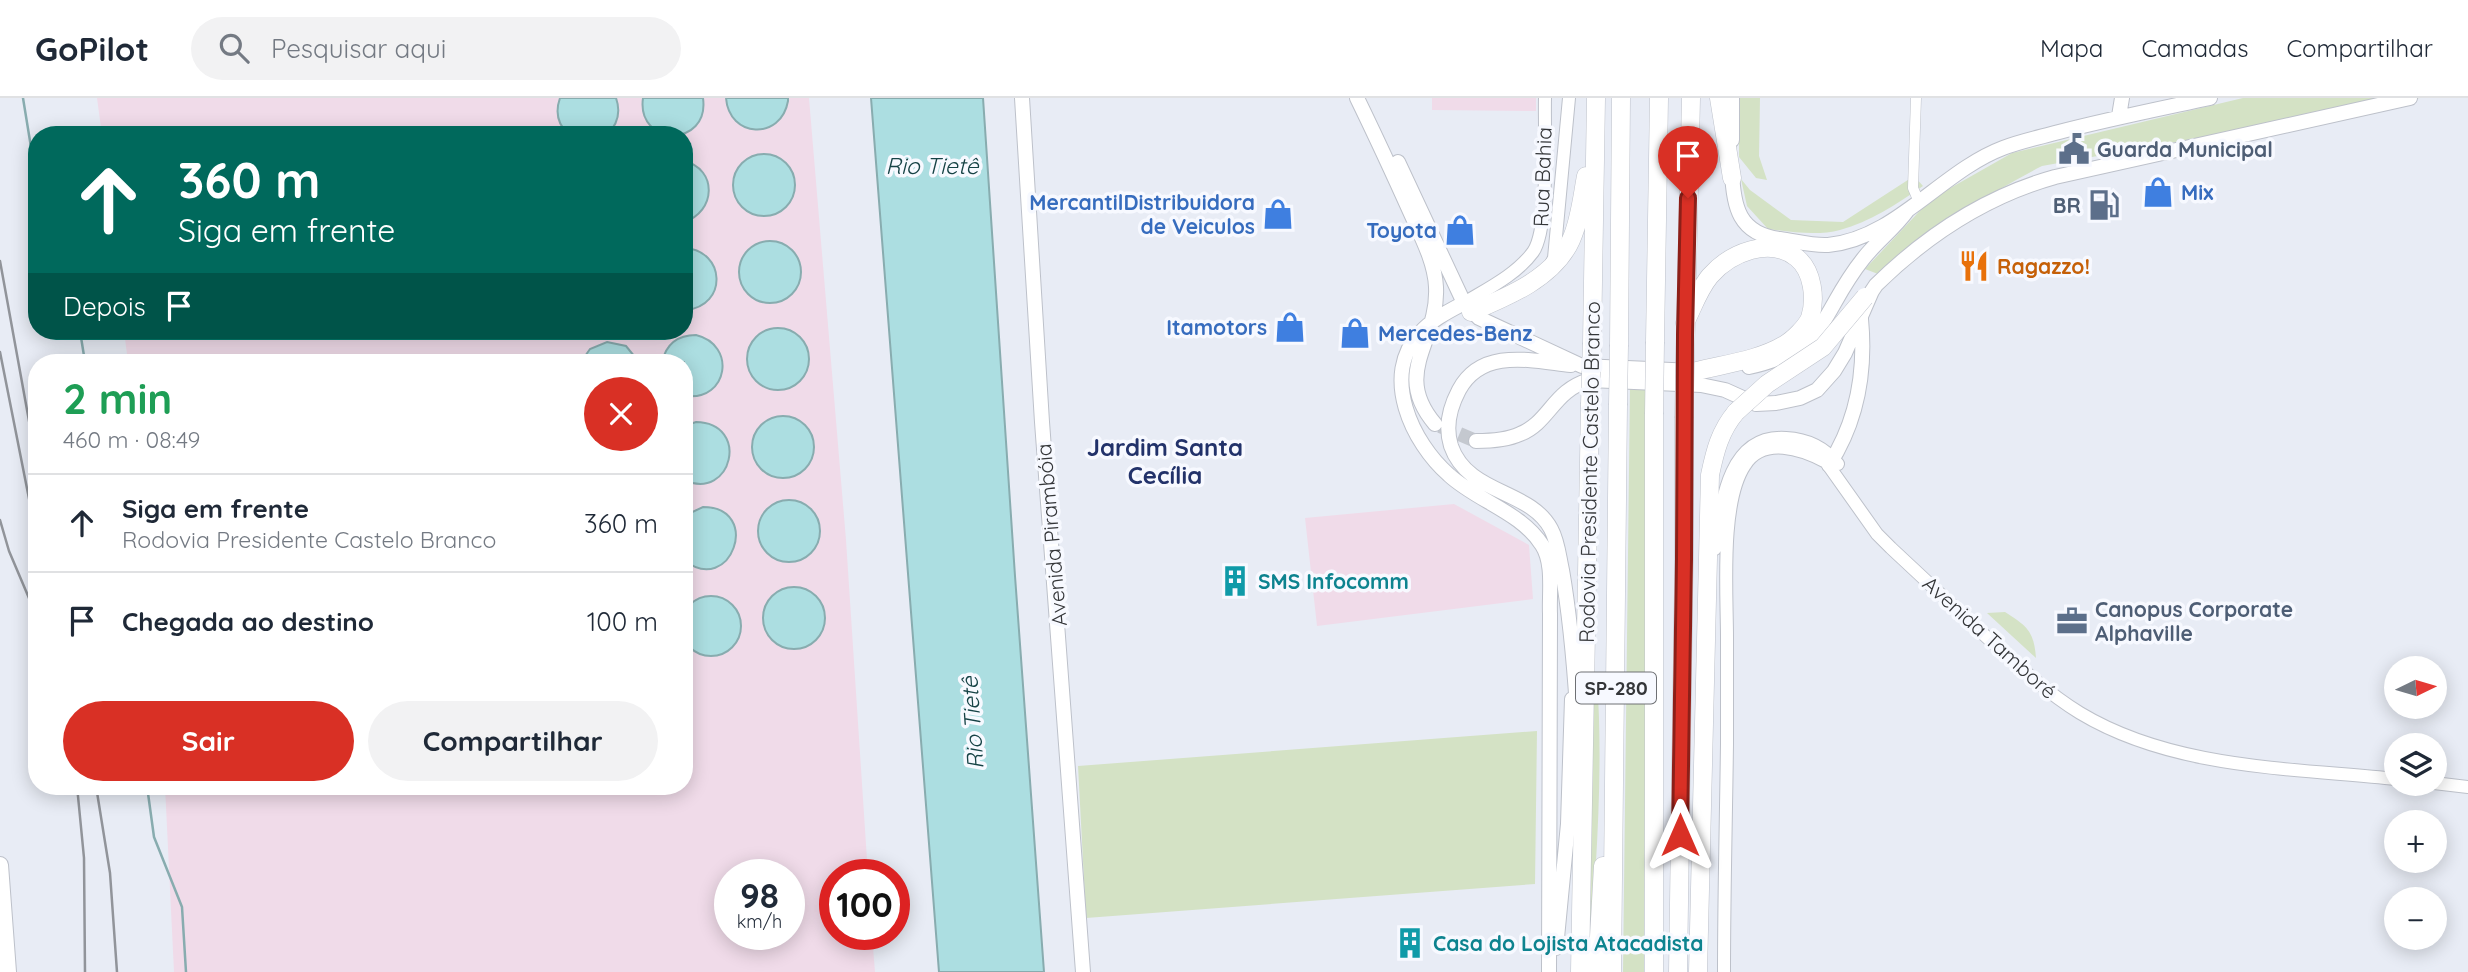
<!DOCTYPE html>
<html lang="pt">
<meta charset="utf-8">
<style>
body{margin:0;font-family:Quicksand,sans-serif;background:#f2f2f3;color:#1f2937;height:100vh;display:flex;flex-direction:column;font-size:26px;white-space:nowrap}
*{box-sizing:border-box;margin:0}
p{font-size:23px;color:#747a83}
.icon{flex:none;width:38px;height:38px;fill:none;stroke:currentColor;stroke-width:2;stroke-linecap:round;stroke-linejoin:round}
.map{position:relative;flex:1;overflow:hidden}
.side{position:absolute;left:28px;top:256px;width:665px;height:441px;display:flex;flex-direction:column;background:#fff;border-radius:28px;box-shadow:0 4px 18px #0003}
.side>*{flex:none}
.banner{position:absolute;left:28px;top:28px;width:665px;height:214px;border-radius:28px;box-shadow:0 4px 18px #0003;background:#00695c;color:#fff;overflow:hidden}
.needle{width:46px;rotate:85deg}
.tools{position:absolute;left:2384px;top:558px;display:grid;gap:14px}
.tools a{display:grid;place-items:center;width:63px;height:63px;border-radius:50%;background:#fff;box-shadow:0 4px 18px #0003;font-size:35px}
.speed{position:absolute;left:714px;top:761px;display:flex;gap:14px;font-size:35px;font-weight:700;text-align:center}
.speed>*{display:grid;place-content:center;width:91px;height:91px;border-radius:50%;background:#fff;box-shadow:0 4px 18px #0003;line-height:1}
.speed small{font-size:18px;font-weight:400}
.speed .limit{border:10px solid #d22;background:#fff;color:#111}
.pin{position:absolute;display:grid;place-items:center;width:60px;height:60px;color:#fff;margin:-72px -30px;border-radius:50% 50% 50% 0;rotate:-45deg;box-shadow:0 0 7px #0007}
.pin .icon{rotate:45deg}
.me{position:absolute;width:77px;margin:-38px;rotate:0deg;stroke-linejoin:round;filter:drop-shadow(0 0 5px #0008)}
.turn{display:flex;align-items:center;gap:24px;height:147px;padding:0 35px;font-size:32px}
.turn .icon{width:91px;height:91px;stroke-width:2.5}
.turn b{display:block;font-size:49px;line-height:60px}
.then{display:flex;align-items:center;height:66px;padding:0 35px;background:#0003;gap:14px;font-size:26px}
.round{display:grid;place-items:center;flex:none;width:74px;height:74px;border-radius:37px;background:#f2f2f3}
.head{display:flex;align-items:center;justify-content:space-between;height:119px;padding:0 35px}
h1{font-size:42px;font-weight:800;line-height:52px;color:#1e9e55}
.primary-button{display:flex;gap:14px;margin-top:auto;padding:14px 35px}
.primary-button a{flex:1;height:80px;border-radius:42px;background:#d93025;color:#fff;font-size:28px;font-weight:800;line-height:80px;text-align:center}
.primary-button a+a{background:#f2f2f3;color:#1f2937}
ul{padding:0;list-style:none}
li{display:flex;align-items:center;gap:21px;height:98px;padding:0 35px;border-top:2px solid #e0e1e3}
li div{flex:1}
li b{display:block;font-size:26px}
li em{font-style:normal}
header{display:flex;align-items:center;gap:42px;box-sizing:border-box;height:98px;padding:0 35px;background:#fff;border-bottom:2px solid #e0e1e3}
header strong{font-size:33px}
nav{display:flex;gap:38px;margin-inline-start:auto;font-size:24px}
.search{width:490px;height:63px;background:#f2f2f3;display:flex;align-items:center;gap:18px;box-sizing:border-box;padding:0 24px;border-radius:38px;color:#747a83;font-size:26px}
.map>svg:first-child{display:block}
.industrial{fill:#f0dbe9;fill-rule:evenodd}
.green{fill:#d4e2c5}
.water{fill:#acdee1;stroke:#88acaf;stroke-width:2}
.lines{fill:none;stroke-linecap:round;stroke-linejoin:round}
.stream{stroke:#88acaf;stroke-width:2.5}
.secondary-tunnel{stroke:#c4c8cf;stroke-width:14;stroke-dasharray:14 7;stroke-linecap:butt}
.minor-casing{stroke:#bdc1ca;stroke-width:11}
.tertiary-casing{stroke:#bdc1ca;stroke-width:14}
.secondary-casing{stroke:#bdc1ca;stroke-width:16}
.primary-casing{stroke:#bdc1ca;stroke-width:18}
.motorway-casing{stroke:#bdc1ca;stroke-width:19}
.minor{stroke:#fff;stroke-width:10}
.tertiary{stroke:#fff;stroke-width:12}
.secondary{stroke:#fff;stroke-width:14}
.primary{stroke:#fff;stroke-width:16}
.motorway{stroke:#fff;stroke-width:18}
.rail{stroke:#91949a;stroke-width:2.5}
.motorway-bridge-casing{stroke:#bdc1ca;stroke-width:19;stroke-linecap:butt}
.motorway-bridge{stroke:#fff;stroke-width:18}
.route-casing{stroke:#8d1f18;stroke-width:18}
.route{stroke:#d93025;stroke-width:12}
.labels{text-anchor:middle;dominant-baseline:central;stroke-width:7;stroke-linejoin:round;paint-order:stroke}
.shield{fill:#f7f9ff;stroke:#6e7074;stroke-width:2}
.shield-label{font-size:19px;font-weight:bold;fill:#343639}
.service-label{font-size:21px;font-weight:bold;fill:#4e5e75;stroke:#f7f9ff;text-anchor:start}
.street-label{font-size:21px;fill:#343639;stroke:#f7f9ff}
.shop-label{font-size:21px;font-weight:bold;fill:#366cbe;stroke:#f7f9ff;text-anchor:end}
.food-label{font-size:21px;font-weight:bold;fill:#c56008;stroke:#f7f9ff;text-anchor:start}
.culture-label{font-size:21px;font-weight:bold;fill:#0d838f;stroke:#f7f9ff;text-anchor:start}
.water-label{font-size:23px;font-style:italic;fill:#164346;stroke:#f7f9ff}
.quarter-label{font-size:24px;font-weight:bold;fill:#22326a;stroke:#f7f9ff}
</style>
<header>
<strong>GoPilot</strong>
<div class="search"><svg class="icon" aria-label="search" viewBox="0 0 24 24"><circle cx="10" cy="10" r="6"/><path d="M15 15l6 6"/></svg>Pesquisar aqui</div>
<nav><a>Mapa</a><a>Camadas</a><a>Compartilhar</a></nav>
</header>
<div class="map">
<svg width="2468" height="874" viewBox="0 0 2468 874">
<rect width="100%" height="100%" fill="#e8ecf5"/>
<path class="industrial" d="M97,0H809L846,442L868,777H835V836L872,837L875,874H174L165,688H684V264H128L124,233H684V37H102ZM730,777H789V836H730Z
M1432,0H1536V13L1432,12Z
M1454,406L1529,447L1533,501L1317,528L1305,420Z"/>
<path class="green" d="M1739,0H1760L1759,58L1767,82L1756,80L1739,59Z
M2243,0H2420L2042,68C1983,98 1930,135 1878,176L1865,171L1931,101L2012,55Z
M1914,78L1923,88C1897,106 1870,124 1840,132C1818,138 1790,134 1768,131L1747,108L1741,81L1750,92L1791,122L1843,124Z
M1647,288L1644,874H1623L1630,289Z
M2005,514C2027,528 2034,533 2036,560L1987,515Z
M1592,581H1597C1604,679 1595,776 1589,874Z
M1537,633L1535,786L1086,820L1078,668Z"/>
<path class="water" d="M560,0H616C621,14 618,26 607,37H569C558,27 555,14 560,0Z
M643,0H703C710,50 636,49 643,0Z
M726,0H788V3C781,43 729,40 726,0Z
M871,0H983L1015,478L1044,874H939Z
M733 87a31 31 0 1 1 62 0a31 31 0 1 1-62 0Z
M684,63C718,71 716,114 684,124Z
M739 174a31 31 0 1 1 62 0a31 31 0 1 1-62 0Z
M684,150C726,152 728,208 686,212Z
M747 261a31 31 0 1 1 62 0a31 31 0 1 1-62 0Z
M696,237C737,247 728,303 686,298L684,264H662C666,247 677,237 696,237Z
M607,244L626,248L639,264H581L590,251Z
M752 349a31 31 0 1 1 62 0a31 31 0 1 1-62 0Z
M696,324C751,325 732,404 684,382V328Z
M758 433a31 31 0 1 1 62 0a31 31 0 1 1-62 0Z
M703,409C763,409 731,500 684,462V418Z
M763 520a31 31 0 1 1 62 0a31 31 0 1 1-62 0Z
M681 528a30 30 0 1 1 60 0a30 30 0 1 1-60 0Z"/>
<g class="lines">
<path class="stream" d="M23,0L37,86
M80,233L85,264
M147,688L154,739L182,809L186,874"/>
<path class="secondary-tunnel" d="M1440,328L1476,343"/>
<defs>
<path id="minor" d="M1916,0L1913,90L1919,104"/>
<path id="tertiary" d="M1551,166L1554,160L1569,0
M1464,205C1487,191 1516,177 1533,154C1550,130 1544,33 1545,0
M1715,451C1721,407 1727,336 1786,340C1807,341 1825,350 1838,366
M2434,685L2468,689
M1724,874C1724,798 1726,722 1727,646C1727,610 1727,575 1727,539C1727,495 1720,404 1745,367C1763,338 1802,351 1826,364L1877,436L1891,450C1921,478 1951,506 1981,534C2013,563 2043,592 2080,615C2173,671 2291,670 2396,681"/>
<path id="secondary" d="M1022,0L1042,324L1083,874
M1357,0C1376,39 1394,78 1412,118C1422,140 1435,165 1436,189C1439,244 1391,274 1435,326
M2119,18L2122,0
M1732,42V0
M1398,64L1464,205
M1732,72C1733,109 1739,136 1780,141C1795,143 1813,148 1828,147C1895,141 1942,73 2003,50C2021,43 2041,39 2059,34C2109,21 2159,11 2210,0
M1571,267C1533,263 1482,249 1459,292C1450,309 1445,329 1451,348C1468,397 1530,391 1551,431C1558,444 1559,459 1562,472C1570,518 1574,564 1577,610
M1749,269C1830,251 1819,216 1863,161C1876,144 1894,131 1907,113
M1476,343C1491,343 1507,342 1520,336C1550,324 1553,292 1590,282L1701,287L1725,292L1756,306L1776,305L1800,300L1817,292L1834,273L1845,255L1872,193L1876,187C1926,138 1987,98 2055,79L2410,0
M1829,367C1858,322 1866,273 1861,221
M1556,850L1568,726L1572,601
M1549,874L1550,516C1549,495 1554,465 1542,447C1521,414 1477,403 1449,377C1412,345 1380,277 1420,235C1431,222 1449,213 1464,205L1479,220L1582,268L1694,273"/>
<path id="primary" d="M0,767L8,874"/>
<path id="motorway" d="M1719,0L1732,80
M1471,214C1507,199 1554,180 1571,142C1580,122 1582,99 1586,78
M1685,225C1693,209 1699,191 1710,178C1730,155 1770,138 1797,160C1813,173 1816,201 1810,220C1806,229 1793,242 1784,247C1759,262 1725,266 1697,273
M1655,244L1659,0
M1592,245L1596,0
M1619,247L1621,0
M1685,264L1691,0
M1654,316V874
M1580,874L1590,306
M1597,874L1603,768
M1612,874L1618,307
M1678,874L1684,461V320
M1698,874L1710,377C1715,353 1720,333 1736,314"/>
</defs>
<use href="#minor" class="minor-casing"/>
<use href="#tertiary" class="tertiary-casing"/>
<use href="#secondary" class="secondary-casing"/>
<use href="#primary" class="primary-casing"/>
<use href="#motorway" class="motorway-casing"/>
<use href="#minor" class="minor"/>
<use href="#tertiary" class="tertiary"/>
<use href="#secondary" class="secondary"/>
<use href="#primary" class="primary"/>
<use href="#motorway" class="motorway"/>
<path class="rail" d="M0,163L37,367
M0,254L37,441
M0,422L9,453L37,519
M77,688L84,760L85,874
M96,688L110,775L117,874"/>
<defs>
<path id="motorway-bridge" d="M1590,306L1592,245
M1618,307L1619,247
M1736,314L1767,286L1823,249L1865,199
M1654,316L1655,244
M1684,320L1685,264"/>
</defs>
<use href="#motorway-bridge" class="motorway-bridge-casing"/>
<use href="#motorway-bridge" class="motorway-bridge"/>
</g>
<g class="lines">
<defs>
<path id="route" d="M1680,737L1684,461L1685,237L1688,100"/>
</defs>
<use href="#route" class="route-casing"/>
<use href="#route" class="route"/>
</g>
<defs>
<symbol id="civic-bare" viewBox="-9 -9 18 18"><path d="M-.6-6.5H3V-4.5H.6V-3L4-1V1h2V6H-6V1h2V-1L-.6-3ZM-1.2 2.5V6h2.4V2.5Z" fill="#5c6f8a" stroke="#f7f9ff" stroke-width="2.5" paint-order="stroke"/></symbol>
<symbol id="shop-bare" viewBox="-9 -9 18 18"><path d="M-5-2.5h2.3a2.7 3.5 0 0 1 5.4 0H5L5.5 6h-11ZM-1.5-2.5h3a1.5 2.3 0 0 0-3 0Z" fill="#3f7fe0" stroke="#f7f9ff" stroke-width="2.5" paint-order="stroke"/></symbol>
<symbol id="fuel-bare" viewBox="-9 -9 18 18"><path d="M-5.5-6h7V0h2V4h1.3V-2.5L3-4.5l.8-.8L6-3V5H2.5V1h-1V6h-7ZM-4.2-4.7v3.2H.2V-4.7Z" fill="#5c6f8a" stroke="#f7f9ff" stroke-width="2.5" paint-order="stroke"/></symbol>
<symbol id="restaurant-bare" viewBox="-9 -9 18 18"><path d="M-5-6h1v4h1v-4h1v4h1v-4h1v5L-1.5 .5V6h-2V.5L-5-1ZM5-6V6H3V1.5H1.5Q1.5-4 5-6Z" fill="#e8710a" stroke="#f7f9ff" stroke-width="2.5" paint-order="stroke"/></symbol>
<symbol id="building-bare" viewBox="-9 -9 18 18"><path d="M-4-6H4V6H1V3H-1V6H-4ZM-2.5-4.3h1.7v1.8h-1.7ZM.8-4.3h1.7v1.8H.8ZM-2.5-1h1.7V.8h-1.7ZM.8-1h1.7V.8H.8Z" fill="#0f9aa8" stroke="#f7f9ff" stroke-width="2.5" paint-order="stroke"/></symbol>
<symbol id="office-bare" viewBox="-9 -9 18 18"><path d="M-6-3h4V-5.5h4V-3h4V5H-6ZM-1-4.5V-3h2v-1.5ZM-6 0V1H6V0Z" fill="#5c6f8a" stroke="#f7f9ff" stroke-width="2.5" paint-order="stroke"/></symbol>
</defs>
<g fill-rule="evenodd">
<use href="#civic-bare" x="2052" y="29" width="44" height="44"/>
<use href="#shop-bare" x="2136" y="72" width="44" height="44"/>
<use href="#fuel-bare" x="2082" y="85" width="44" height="44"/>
<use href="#shop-bare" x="1256" y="94" width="44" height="44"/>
<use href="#shop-bare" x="1438" y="110" width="44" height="44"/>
<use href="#restaurant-bare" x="1952" y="146" width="44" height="44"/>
<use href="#shop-bare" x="1268" y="207" width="44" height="44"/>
<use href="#shop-bare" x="1333" y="213" width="44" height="44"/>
<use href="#building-bare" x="1213" y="461" width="44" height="44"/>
<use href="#office-bare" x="2050" y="501" width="44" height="44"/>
<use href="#building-bare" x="1388" y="823" width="44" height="44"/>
</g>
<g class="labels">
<rect class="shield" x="1576" y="574.5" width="80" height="31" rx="5"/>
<g class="shield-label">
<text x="1616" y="590">SP-280</text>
</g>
<g class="service-label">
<text x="2097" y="51">Guarda Municipal</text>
<text x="2081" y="107" text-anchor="end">BR</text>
<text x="2095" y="511">Canopus Corporate<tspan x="2095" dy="24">Alphaville</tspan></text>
</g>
<g class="street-label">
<text transform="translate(1542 79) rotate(-88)">Rua Bahia</text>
<text transform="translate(1589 374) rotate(-89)">Rodovia Presidente Castelo Branco</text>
<text transform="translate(1051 437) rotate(-95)">Avenida Pirambóia</text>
<text transform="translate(1990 539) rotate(42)">Avenida Tamboré</text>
</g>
<g class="shop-label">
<text x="2181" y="94" text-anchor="start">Mix</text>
<text x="1255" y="104">MercantilDistribuidora<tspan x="1255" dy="24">de Veiculos</tspan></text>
<text x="1437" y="132">Toyota</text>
<text x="1267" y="229">Itamotors</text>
<text x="1378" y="235" text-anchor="start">Mercedes-Benz</text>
</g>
<g class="food-label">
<text x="1997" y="168">Ragazzo!</text>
</g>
<g class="culture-label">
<text x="1258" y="483">SMS Infocomm</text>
<text x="1433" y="845">Casa do Lojista Atacadista</text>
</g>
<g class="water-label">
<text x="932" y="67">Rio Tietê</text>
<text transform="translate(972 625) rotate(-94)">Rio Tietê</text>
</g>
<g class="quarter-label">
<text x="1165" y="349">Jardim Santa<tspan x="1165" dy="28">Cecília</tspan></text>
</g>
</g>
</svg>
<div class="tools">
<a><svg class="needle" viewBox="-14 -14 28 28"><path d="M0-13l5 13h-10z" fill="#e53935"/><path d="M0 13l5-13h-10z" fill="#747a83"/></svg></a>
<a><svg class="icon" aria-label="layers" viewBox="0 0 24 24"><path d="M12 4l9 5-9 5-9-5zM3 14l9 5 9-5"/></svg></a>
<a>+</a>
<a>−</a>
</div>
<div class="speed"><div>98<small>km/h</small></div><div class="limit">100</div></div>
<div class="pin" style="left:1688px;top:100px;background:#d93025"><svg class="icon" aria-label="arrive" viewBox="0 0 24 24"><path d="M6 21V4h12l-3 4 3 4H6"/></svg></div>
<svg class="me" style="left:1680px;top:737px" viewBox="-20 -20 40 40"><path d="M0-17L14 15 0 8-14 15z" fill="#d93025" stroke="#fff" stroke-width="4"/></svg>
<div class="banner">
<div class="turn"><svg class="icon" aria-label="ahead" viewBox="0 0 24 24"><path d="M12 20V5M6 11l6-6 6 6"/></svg><div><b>360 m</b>Siga em frente</div></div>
<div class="then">Depois<svg class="icon" aria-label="arrive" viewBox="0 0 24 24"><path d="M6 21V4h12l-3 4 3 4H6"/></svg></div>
</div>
<section class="side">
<div class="head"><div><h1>2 min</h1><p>460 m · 08:49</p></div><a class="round" style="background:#d93025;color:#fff"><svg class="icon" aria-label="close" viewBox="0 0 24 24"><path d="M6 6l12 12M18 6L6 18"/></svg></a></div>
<ul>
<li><svg class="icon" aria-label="ahead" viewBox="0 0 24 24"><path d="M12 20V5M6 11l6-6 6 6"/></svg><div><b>Siga em frente</b><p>Rodovia Presidente Castelo Branco</p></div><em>360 m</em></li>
<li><svg class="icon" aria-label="arrive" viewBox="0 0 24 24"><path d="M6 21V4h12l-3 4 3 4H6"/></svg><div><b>Chegada ao destino</b></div><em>100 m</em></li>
</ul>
<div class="primary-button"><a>Sair</a><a>Compartilhar</a></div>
</section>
</div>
